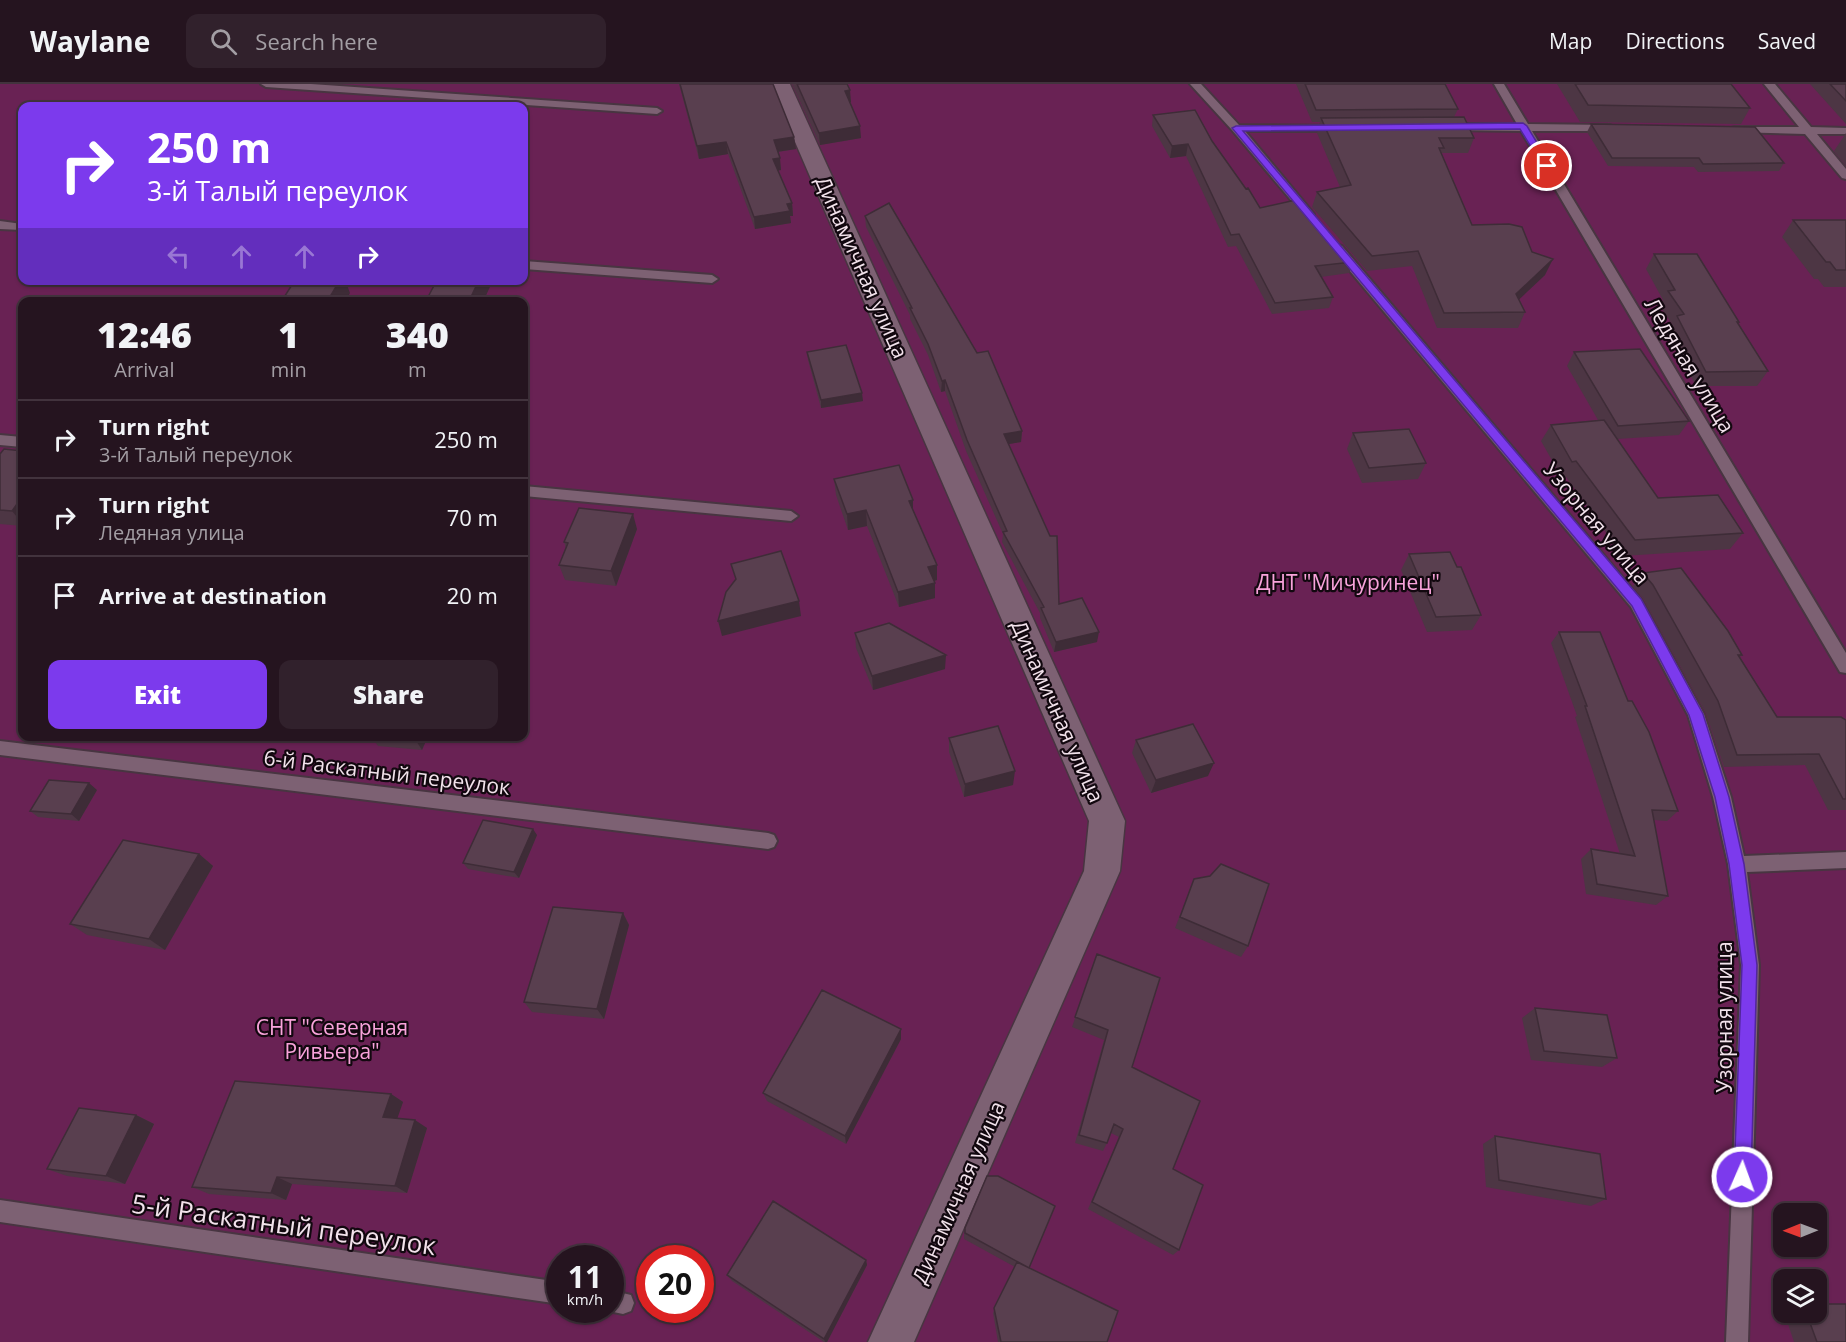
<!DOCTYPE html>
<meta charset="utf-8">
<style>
body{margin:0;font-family:"Open Sans",sans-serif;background:#31212c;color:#f1f3f6;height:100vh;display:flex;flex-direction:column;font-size:22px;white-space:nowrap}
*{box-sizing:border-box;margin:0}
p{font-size:20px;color:#a39ea4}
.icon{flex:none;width:33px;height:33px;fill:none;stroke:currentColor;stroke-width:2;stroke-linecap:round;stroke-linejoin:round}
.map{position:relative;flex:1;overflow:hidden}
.side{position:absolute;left:18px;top:213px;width:510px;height:444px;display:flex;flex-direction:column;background:#25141f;border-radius:12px;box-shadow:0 2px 4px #0004,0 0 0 2px #42333d}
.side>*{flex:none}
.banner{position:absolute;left:18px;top:18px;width:510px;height:183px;border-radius:12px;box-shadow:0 2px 4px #0004,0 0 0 2px #42333d;background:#7c3aed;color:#fff;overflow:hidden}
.needle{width:39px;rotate:269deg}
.controls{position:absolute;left:1773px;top:1119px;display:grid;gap:12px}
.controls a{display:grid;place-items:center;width:54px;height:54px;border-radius:12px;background:#25141f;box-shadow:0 2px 4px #0004,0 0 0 2px #42333d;font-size:30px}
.speed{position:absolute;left:546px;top:1161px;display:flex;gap:12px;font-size:30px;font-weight:700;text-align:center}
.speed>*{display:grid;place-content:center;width:78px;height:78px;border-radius:50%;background:#25141f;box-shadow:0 2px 4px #0004,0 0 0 2px #42333d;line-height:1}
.speed small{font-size:15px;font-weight:400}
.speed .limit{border:9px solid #d22;background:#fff;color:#111}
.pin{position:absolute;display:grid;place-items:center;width:51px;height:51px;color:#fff;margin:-26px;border:3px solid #fff;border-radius:50%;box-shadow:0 2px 6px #0007}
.me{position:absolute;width:66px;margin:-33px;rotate:2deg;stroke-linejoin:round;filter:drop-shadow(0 0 4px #0008)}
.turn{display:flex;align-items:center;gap:21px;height:126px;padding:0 30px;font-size:27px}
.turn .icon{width:78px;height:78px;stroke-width:2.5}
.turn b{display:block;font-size:42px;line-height:51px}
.lanes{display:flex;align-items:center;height:57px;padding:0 30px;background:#0003;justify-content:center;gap:30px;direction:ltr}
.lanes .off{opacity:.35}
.eta{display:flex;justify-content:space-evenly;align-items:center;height:102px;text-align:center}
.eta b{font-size:36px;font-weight:800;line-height:42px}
.button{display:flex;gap:12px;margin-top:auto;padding:12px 30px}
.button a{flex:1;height:69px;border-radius:12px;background:#7c3aed;color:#fff;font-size:24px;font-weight:800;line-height:69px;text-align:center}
.button a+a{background:#31212c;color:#f1f3f6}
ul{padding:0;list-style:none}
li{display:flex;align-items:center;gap:18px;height:78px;padding:0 30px;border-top:2px solid #42333d}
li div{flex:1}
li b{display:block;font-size:22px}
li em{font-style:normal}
header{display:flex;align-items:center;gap:36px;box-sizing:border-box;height:84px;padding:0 30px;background:#25141f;border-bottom:2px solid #42333d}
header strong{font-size:28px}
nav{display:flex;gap:33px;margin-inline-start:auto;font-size:21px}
.search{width:420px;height:54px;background:#31212c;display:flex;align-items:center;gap:15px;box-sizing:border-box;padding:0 21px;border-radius:12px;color:#a39ea4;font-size:22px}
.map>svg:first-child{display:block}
.green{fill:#692254;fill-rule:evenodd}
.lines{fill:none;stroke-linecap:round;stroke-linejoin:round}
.lane-casing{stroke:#483541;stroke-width:4}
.street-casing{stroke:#483541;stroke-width:3}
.lane{fill:#7d6173;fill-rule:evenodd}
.street{fill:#7d6173;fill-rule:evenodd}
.wall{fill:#4d3644}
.shaded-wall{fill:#3e2c37}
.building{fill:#593f4f;stroke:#3e2c37;stroke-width:1.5}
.route{fill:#7c3aed;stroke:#51269a;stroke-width:1.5}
.labels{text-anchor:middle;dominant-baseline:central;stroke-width:4.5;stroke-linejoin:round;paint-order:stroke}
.street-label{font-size:21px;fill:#f2e2eb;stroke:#12080f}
.park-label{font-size:21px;fill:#f9a3db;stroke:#12080f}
.near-street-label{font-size:26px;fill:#f2e2eb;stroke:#12080f}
</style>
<header>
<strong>Waylane</strong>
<div class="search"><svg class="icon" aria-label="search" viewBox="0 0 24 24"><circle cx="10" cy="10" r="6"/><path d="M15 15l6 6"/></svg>Search here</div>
<nav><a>Map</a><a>Directions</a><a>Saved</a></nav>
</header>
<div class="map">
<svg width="1846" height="1258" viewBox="0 0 1846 1258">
<rect width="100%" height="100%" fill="#311a29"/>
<path class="green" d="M0,0H1846V1258H0ZM22,22H524V196H22ZM22,218H524V652H22ZM1784,1130H1816V1162H1784ZM560,1174H610V1226H560ZM650,1174H700V1226H650ZM1784,1196H1816V1228H1784Z"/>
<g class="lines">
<defs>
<path id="lane" d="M261,0H311L657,24L662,27L657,30L266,3Z
M1190,0H1201L1239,41L1344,42L1345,44L1340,47H1245L1314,130V134H1306L1232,46Z
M1494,0H1504L1528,40L1610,41L1615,44L1610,47H1532L1846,569V589L1840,588L1521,47L1447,46L1442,43L1447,40H1517Z
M1764,0H1775L1811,43L1846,44V50H1817L1846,85V95L1842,94L1805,50L1731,48V44L1735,43H1799Z
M0,137L22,140V146L0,145Z
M1338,161L1342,162L1641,515L1704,630L1731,713L1744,772L1846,768V784L1747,788L1759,881L1748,1258H1726L1741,881L1728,780L1713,713L1688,631L1631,523L1334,168V162Z
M524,177L712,191L718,195L712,199L524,185Z
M0,351L22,353V363L0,361Z
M524,402L791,427L798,432L791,437L524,412Z
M0,657L768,749L774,751L777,757L774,763L768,765L0,671Z
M0,1116L560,1198V1220L0,1138Z
M610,1206L631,1211L634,1219L631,1227L623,1230L604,1226H610Z"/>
<path id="street" d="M770,0H790L1125,737L1120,787L914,1258H868L1084,787L1089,737Z"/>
</defs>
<use href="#lane" class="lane-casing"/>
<use href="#street" class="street-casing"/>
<use href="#lane" class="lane"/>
<use href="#street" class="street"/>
</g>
<path class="wall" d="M679,0H773L794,53L796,65L778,68L781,86L778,87L792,119L793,132H790L791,139L755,145L728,70L699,75Z
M792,0H847L851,18H850L861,54L820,61Z
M1296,0H1445L1458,25L1454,33L1474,54L1468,69H1442L1441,70L1472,141L1532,168L1545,191L1519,215L1525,228L1518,244H1437L1412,182L1367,187L1312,123L1317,108L1340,103L1317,49L1320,38H1312Z
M1557,0H1731L1750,24L1741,40L1580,38Z
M1810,0H1846V40Z
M1153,31L1212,57L1260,124L1353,178L1349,189L1321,193L1333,213L1329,224L1272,230L1236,162L1228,163L1186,72L1170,74L1152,42Z
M1591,40L1784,79L1779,87L1698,88L1694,83L1608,82L1587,48Z
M1846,49V82L1834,67Z
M865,132L1022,347L1021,358L1008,360L1059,520L1097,558L1054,568L1040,534V529L1002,458L1003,450L966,367L945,307L941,308L928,271L910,235V231L866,143Z
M1793,136H1846V203H1824L1818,195H1814L1782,153Z
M1654,170L1739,238L1738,239L1768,287L1757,302H1696L1667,247L1672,240L1659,221L1663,216L1646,185Z
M492,198L483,218H430L428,213Z
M807,268L863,317L821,324L808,276Z
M1574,268L1689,337L1679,351L1617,355L1658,414L1743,449L1730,465L1623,472L1566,393L1562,394L1541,357L1551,341L1598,336L1567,282Z
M1353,349L1426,379L1418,395L1362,399L1347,365Z
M22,367V442L0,440V370Z
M834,395L913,416V426L937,481V496L934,497L935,514L899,523L867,442L848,446L836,411Z
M637,445L616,502L565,496L559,481L566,464L564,458Z
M1409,470L1457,483L1481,531L1472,546L1427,548L1401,486Z
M1643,489L1742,571L1740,573L1777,633L1846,636V726H1828L1805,681L1724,683L1706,629L1643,514L1633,502Z
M1559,548L1628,617L1678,727L1667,737L1654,736L1668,812L1656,821L1586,810L1581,775L1591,765L1620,770L1575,633L1577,632L1551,559Z
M855,549L945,585L873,606L856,564Z
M371,652H428L422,666L378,662Z
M949,654L1013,701L964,713L949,668Z
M1136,656L1208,692L1151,709L1132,669Z
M97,706L79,737L38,733L30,727Z
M537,751L519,794L468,785L463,779Z
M199,770L213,782L165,866L87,851L70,840Z
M1194,795L1248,862L1241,873L1175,844Z
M623,829L629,841L604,935L532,928L524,918Z
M1097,870L1132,983L1173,1085L1179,1166L1173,1171L1088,1125L1119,1053L1111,1049L1107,1059L1103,1067L1075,1059L1104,956L1072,943Z
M1535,924L1617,974L1602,983L1531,976L1522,934Z
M901,955L846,1060L767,1017L763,1009Z
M391,1010L403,1018L397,1034L427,1044L407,1109L292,1100L286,1116L209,1110L192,1103Z
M136,1031L154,1040L125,1100L67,1092L47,1085Z
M1495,1052L1606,1115L1591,1122L1486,1103L1483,1060Z
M965,1144L1029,1184L1107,1258H998L993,1229L1015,1183L964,1155V1150Z
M866,1176L867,1181L827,1258H824L732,1197L727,1191Z
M1784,1228H1816L1846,1258H1794Z"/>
<path class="shaded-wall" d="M850,6L851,18L845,19V7Z
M860,42L861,54L820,61L819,49Z
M794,53L796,65L776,68L774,56Z
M726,58L728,70L699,75L697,62Z
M1188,60L1186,72L1170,74L1172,62Z
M780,74L781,86L774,87L773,75Z
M792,119L793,132H790L791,139L755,145L754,133L787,120Z
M1553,175L1545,191L1509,225L1516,210Z
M340,196H345L350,209L345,218H327Z
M479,196H491L492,198L483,218H471L470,215Z
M945,296V307L941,308L942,297Z
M862,309L863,317L821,324V316Z
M1022,347L1021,358L1003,361L1004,350Z
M22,413V439L12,427Z
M913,416V432L909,417Z
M866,426L867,442L848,446L847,430Z
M633,430L637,445L616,502L611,487Z
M937,481V496L928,499V483Z
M935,499V514L899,523L898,508Z
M799,517L801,532L722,552L718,537Z
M1099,548L1097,558L1054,568L1056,558Z
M946,571L945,585L873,606L872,592Z
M413,652H428L422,666Z
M1214,679L1208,692L1151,709L1156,696Z
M1015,687L1013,701L964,713L965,700Z
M89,699L97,706L79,737L71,730Z
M533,745L537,751L519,794L514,788Z
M199,770L213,782L165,866L149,855Z
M623,829L629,841L604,935L597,925Z
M901,945V955L846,1060L845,1052Z
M391,1010L403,1018L395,1041L383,1033Z
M136,1031L154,1040L125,1100L106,1092Z
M415,1036L427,1044L407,1109L395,1102Z
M277,1093L292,1100L286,1116L271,1109Z
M866,1176L867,1181L827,1258H825L824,1255Z"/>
<path class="building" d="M680,0H773L794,53L774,56L780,74L773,75L792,119L787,120L790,127L754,133L726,58L697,62Z
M797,0H847L850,6L845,7L860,42L819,49Z
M1305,0H1445L1458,25L1316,26Z
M1575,0H1731L1750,24L1588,21Z
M1830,0H1846V17Z
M1195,26L1212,57L1246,105L1248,104L1260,124L1300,115L1353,178L1315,182L1333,213L1275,219L1239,150L1231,151L1188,60L1172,62L1153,31Z
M1464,33L1474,54H1439L1444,64H1439L1472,141L1509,140L1522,143L1532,168L1553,175L1516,210L1525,228L1444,229L1418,167L1372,172L1317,108L1351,101L1321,34Z
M1591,40L1755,43L1784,79L1703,80L1699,74H1612Z
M889,119L977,269L988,267L1022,347L1004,350L1050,452H1057L1059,520L1082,514L1099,548L1056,558L1041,524L1044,523L1003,448L1007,447L967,356L945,296L942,297L928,260L910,224H912L865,132Z
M1793,136H1846V186H1836L1830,178H1826Z
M1654,170H1697L1739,238H1737L1768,287L1706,288L1677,232L1684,230L1668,207L1675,206Z
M295,196H340L327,218H281Z
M437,196H479L470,215L428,213Z
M846,261L862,309L821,316L807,268Z
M1640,265L1689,337L1618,342L1574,268Z
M1604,336L1658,414L1718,411L1743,449L1635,456L1576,377L1572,378L1551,341Z
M1409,345L1426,379L1369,384L1353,349Z
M4,365L22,367V413L12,427L0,426V370Z
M899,381L913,416L909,417L937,481L928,483L935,499L898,508L866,426L847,430L834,395Z
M579,424L633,430L611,487L559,481L568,459L564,458Z
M781,467L799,517L718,537L726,508L736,495L731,480Z
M1450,468L1457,483H1461L1481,531L1436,533L1409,470Z
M1681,484L1728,547L1742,571H1738L1777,633H1841L1846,636V715H1843L1819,670L1737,671L1718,617L1653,501L1643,489Z
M889,539L946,571L872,592L855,549Z
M1559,548H1600L1628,617H1632L1649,648L1678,727L1652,726L1668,812L1597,800L1591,765L1635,772L1585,622H1587Z
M1193,640L1214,679L1156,696L1136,656Z
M998,642L1015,687L965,700L949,654Z
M49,696L89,699L71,730L30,727Z
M483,736L533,745L514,788L463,779Z
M123,756L199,770L149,855L70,840Z
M1221,780L1269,800L1248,862L1180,833L1194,795L1210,792Z
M553,823L623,829L597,925L524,918Z
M1097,870L1160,894L1132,983L1200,1017L1173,1085L1203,1101L1179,1166L1092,1118L1123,1045L1114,1040L1107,1059L1079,1051L1108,946L1075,933Z
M822,906L901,945L845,1052L763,1009Z
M1535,924L1607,931L1617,974L1544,967Z
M235,997L391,1010L383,1033L415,1036L395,1102L277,1093L271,1109L192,1103Z
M79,1024L136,1031L106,1092L47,1085Z
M1495,1052L1600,1070L1606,1115L1499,1096Z
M987,1092H998L1055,1122L1029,1184L965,1149V1144Z
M773,1117L866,1176L824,1255L727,1191Z
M1017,1178L1118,1227L1107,1258H1001L994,1224Z
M1816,1220H1846V1258H1817L1806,1228H1816Z"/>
<path class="route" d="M1523,39L1527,42L1551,82L1550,84H1544L1520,45L1243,47L1641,515L1703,630L1729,713L1744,780L1757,881L1751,1093L1749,1099L1742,1102L1736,1099L1734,1093L1742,881L1729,780L1715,713L1689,631L1632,522L1232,44L1236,42Z"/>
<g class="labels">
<g class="street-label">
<text transform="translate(862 183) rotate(66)">Динамичная улица</text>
<text transform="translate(1690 281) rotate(59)">Ледяная улица</text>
<text transform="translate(1597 439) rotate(50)">Узорная улица</text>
<text transform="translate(1058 627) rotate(66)">Динамичная улица</text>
<text transform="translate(387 688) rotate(7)">6-й Раскатный переулок</text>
<text transform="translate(1724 933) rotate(-90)">Узорная улица</text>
<text transform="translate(958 1108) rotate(-66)">Динамичная улица</text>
</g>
<g class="park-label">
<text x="1348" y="498">ДНТ "Мичуринец"</text>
<text x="332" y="943">СНТ "Северная<tspan x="332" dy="24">Ривьера"</tspan></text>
</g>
<g class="near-street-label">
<text transform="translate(284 1140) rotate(8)">5-й Раскатный переулок</text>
</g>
</g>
</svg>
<div class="controls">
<a><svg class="needle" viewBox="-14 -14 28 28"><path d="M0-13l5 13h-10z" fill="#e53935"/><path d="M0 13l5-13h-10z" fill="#a39ea4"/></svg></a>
<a><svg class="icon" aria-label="layers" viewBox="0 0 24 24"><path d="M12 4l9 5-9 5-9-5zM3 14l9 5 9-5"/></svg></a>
</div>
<div class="speed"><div>11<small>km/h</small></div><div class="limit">20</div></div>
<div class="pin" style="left:1547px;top:82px;background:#d93025"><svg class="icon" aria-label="arrive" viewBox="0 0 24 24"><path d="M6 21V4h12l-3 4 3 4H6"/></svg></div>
<svg class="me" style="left:1742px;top:1093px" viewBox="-20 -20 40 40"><circle r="17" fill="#7c3aed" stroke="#fff" stroke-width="3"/><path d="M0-11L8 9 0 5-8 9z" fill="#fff"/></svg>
<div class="banner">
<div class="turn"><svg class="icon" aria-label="right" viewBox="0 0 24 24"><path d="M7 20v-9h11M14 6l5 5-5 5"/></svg><div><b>250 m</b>3-й Талый переулок</div></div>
<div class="lanes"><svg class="icon off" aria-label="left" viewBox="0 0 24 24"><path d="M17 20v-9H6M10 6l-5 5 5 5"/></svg><svg class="icon off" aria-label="ahead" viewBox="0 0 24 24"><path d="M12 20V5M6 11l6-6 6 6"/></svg><svg class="icon off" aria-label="ahead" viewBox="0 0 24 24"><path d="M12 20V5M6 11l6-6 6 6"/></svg><svg class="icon" aria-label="right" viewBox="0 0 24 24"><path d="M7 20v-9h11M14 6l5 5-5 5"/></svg></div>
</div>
<section class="side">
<div class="eta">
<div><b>12:46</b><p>Arrival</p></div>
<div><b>1</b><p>min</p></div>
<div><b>340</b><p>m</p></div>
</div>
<ul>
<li><svg class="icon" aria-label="right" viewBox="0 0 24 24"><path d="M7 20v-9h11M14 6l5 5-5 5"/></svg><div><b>Turn right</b><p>3-й Талый переулок</p></div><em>250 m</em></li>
<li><svg class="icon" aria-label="right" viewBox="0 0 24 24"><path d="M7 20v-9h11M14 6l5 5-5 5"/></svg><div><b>Turn right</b><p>Ледяная улица</p></div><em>70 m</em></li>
<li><svg class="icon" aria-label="arrive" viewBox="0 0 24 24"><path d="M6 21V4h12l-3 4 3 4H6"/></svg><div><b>Arrive at destination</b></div><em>20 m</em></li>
</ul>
<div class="button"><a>Exit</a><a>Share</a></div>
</section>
</div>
